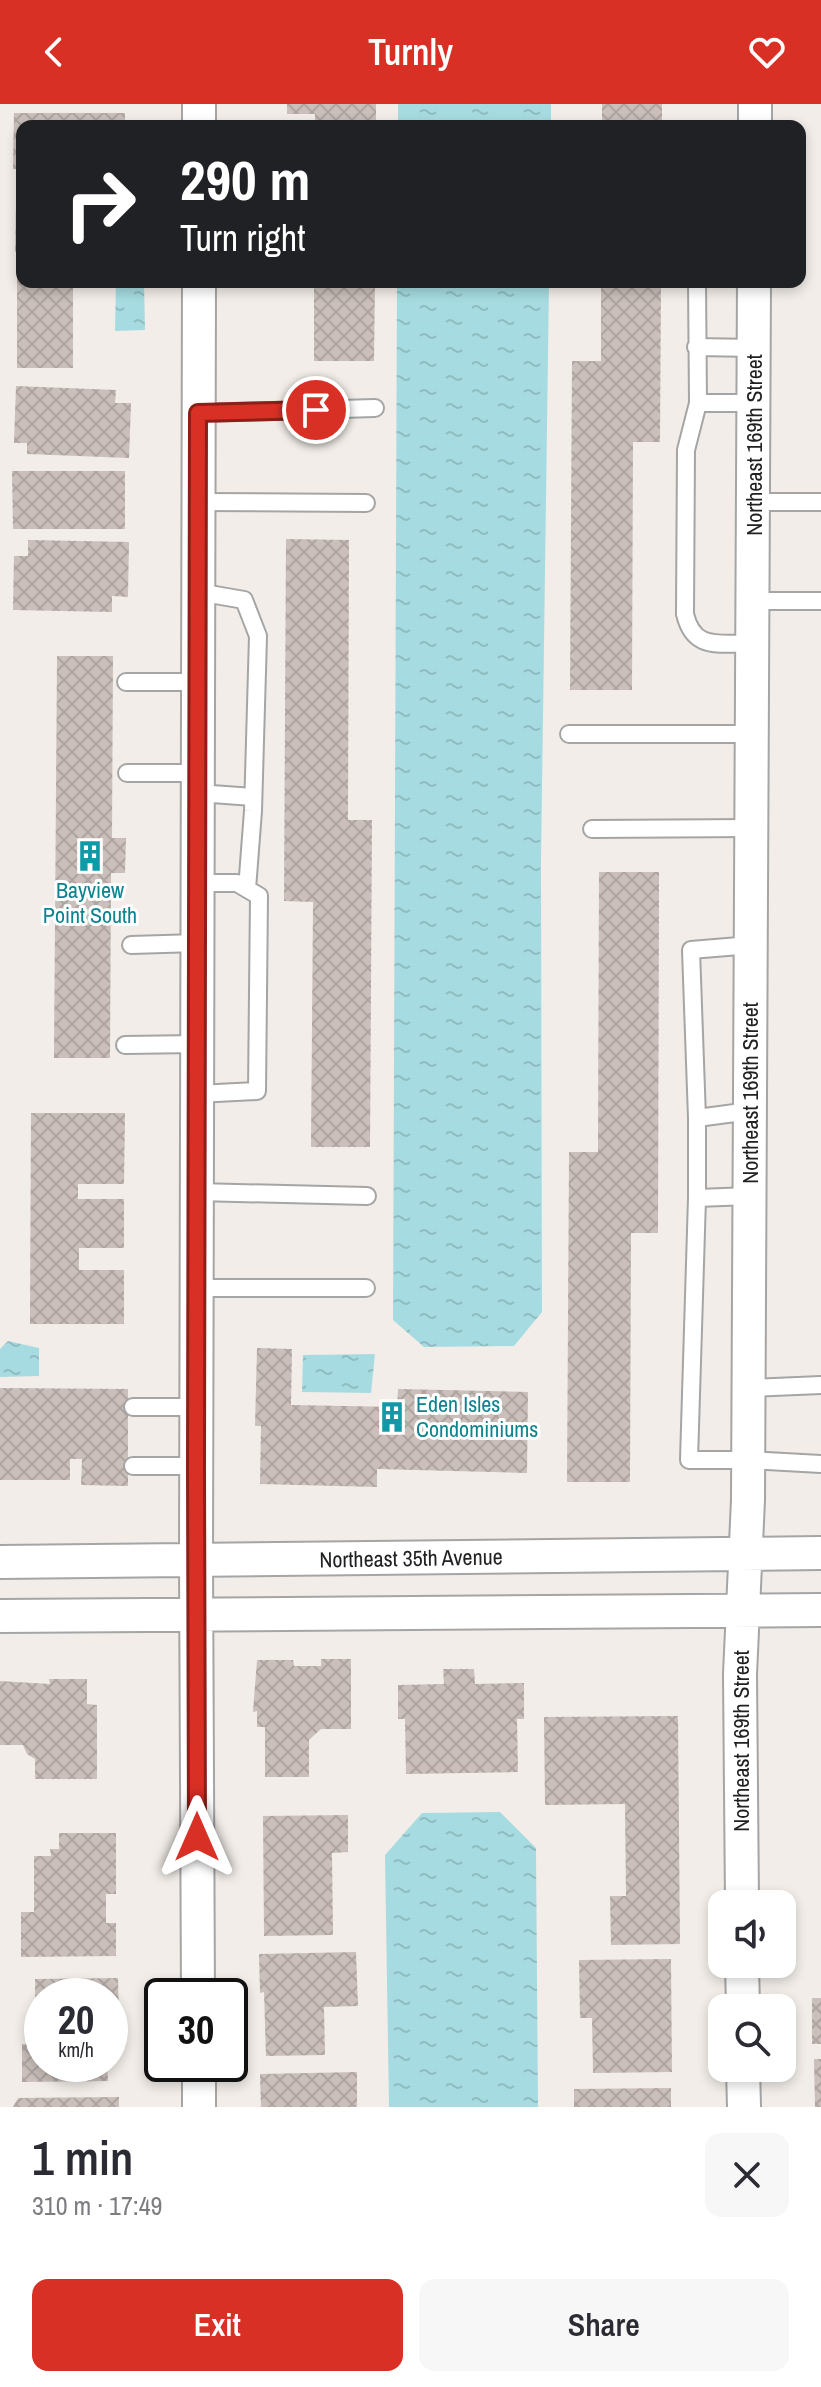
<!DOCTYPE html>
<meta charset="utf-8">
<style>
body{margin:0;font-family:"Archivo Narrow",sans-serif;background:#f7f7f7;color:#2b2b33;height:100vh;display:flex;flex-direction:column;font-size:30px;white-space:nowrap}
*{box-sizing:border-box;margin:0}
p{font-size:26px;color:#7c7c81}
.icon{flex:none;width:44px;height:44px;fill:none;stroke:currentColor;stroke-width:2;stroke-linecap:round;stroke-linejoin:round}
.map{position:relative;height:2003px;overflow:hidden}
.drawer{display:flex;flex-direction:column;background:#fff;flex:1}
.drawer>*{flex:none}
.guide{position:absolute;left:16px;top:16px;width:790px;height:168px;border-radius:16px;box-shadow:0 4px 12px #0003;background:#202124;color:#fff;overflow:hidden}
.fabs{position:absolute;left:708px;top:1786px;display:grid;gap:16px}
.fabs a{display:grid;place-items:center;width:88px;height:88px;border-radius:16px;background:#fff;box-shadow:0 4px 12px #0003;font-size:40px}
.speed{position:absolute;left:24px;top:1874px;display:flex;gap:16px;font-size:40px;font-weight:700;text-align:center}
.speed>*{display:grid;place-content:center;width:104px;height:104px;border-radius:50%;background:#fff;box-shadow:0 4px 12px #0003;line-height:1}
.speed small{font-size:20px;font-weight:400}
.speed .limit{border:4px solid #111;border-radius:12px;background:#fff;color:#111}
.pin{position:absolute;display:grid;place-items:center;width:68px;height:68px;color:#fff;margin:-34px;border:4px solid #fff;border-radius:50%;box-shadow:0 2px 8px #0007}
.me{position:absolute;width:88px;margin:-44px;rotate:0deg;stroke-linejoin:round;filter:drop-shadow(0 0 6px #0008)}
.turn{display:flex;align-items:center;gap:28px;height:168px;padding:0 32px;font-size:36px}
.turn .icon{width:104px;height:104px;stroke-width:2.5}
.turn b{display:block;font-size:56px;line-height:68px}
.round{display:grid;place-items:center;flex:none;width:84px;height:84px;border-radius:16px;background:#f7f7f7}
.summary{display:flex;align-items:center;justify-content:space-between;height:136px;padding:0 32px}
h1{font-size:48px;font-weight:600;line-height:60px}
.primary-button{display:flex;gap:16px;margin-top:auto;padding:16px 32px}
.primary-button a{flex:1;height:92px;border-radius:16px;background:#d93025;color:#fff;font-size:32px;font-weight:600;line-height:92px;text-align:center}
.primary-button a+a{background:#f7f7f7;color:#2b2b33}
header{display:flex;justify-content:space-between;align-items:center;height:104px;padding:0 32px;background:#d93025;color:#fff;font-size:36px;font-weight:600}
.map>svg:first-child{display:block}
.water{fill:url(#water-ripples)}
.building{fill:url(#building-cross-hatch)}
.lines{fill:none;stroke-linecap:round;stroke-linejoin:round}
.lane-casing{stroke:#a5a5a5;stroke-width:20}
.street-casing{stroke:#a5a5a5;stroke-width:36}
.lane{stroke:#fff;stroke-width:16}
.street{stroke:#fff;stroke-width:32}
.route-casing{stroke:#8d1f18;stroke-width:20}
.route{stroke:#d93025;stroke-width:14}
.labels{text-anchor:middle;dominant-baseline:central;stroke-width:6;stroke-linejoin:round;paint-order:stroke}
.street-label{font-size:22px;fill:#212121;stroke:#fff}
.culture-label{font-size:22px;fill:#0d838f;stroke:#fff}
</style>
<header><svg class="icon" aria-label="back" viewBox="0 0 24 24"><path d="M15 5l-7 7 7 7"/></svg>Turnly<svg class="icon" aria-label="heart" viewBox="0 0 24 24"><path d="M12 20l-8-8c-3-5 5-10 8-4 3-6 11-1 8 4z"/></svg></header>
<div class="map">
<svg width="821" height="2003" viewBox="0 0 821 2003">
<defs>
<pattern id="water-ripples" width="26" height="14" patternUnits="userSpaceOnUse" patternTransform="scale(2)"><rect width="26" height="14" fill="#a6dce1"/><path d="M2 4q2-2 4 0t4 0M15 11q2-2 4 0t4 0" fill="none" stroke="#8fbcc1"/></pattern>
<pattern id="building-cross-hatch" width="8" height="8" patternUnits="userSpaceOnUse" patternTransform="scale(2)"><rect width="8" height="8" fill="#cabfba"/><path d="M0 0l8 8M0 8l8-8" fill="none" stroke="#ada4a0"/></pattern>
</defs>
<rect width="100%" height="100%" fill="#f2ede8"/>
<path class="water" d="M398,0H551V22H398Z
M116,178H144L145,226L115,227Z
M397,178H549L541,758L542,1208L514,1242L424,1243L393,1216Z
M8,1237L39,1244V1272L0,1273V1245Z
M375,1250L371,1289L302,1288L303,1251Z
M500,1708L536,1744L538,2003H389L385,1751L422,1709Z"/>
<path class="building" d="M287,0H376V22H315V10H287Z
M602,0H662V22H602Z
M14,9H125V22H22V65H13Z
M16,96H22V148H15Z
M17,170H22V178H73V264H17Z
M314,178H375L374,257H314Z
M601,178H661L660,338H633L632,586H570L572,257H601Z
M16,282L116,286L115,299H131L129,354L27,350V339H14Z
M12,367H125V425H13Z
M286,435L349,436L348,716H372L370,1043H311L313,798L284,797Z
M28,436L129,438L128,493L112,492V508L13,506L14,452H28Z
M57,552H113L112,734H126L125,769H111L110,954H54Z
M599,768H659L658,1129H631L630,1378H567L569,1048H598Z
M31,1009H125L124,1080H78V1095H124V1144H79V1166H124V1220H30Z
M257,1244L292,1245L291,1301L397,1303L398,1285L528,1288L527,1369L377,1365V1383L260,1380L261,1322H255Z
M0,1284L128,1285V1382L81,1381L82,1355H70V1376H0Z
M321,1555H351V1625H321L309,1636V1673H265V1623H257V1607L253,1608L257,1556H293L294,1562H321Z
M443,1565H474L475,1580L524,1579V1615H517L518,1668L406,1670L405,1615H398V1581L444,1580Z
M49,1575H87V1600L97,1601V1675H35V1655L27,1650L23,1641H0V1577L50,1580Z
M678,1612L680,1840L611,1841L610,1792H626L625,1700L545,1701L544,1613Z
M348,1711V1748L332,1749L333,1831L264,1832L263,1712Z
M59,1729H116V1790H106V1819H116V1852L21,1853V1808H34V1752H51L50,1745H59Z
M356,1848L358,1902L324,1903L325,1951L266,1952L264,1888L260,1889L259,1850Z
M671,1855L672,1968L593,1969L592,1914H580L579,1856Z
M118,1874L119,1913H110V1892H42V1960H107L108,1977L22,1978V1940H36L35,1875Z
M812,1894H821V1940H812Z
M814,1955H821V2003H815Z
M357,1968V2003H261L260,1970Z
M671,1984V2003H574V1985Z
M119,1993V2003H13L18,1994Z"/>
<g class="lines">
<defs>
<path id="lane" d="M697,178L698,299L686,346L685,510C694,548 720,538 752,540
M696,243L754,244
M698,299H754
M198,309L375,304
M198,398L366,399
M753,398H821
M198,488L244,496L258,532L253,707L247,785
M753,497H821
M126,578H198
M569,630H752
M127,669H197
M198,689L253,693
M592,725L751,724
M131,841L197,839
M125,941L197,940
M197,990L257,987L259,792L237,779H197
M697,1014L691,846L751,841
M197,1088L367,1092
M750,1092L697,1094L689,1356H748L821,1360
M697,1094V1014L750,1007
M196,1184H366
M749,1284L821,1281
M133,1303H196
M133,1362H196"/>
<path id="street" d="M755,0V22
M199,22V0
M0,1458L821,1449
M0,1512L821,1506
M742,1800L740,1570L748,1396L754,178
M742,1860L743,1904
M198,1892L196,1457L199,178
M199,1960V2003
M743,1964L744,2003"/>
</defs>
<use href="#lane" class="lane-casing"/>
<use href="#street" class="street-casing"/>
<use href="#lane" class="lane"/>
<use href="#street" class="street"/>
</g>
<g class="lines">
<defs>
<path id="route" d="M197,1733L196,1362L198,309L316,306"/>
</defs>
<use href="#route" class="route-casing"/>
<use href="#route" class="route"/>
</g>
<defs>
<symbol id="building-bare" viewBox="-9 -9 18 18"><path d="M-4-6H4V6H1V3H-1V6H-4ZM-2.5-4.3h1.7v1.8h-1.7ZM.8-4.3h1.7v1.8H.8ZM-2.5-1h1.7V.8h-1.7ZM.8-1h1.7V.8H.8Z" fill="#0f9aa8" stroke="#fff" stroke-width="2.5" paint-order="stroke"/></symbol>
</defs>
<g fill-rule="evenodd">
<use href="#building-bare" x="68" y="730" width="44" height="44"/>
<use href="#building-bare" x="370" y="1291" width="44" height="44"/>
</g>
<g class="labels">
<g class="street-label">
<text transform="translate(754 341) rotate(-90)">Northeast 169th Street</text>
<text transform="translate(750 989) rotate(-90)">Northeast 169th Street</text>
<text transform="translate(411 1454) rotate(-1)">Northeast 35th Avenue</text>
<text transform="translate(741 1637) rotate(-90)">Northeast 169th Street</text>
</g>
<g class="culture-label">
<text x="90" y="786">Bayview<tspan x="90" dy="25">Point South</tspan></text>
<text x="416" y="1300" text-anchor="start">Eden Isles<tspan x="416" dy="25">Condominiums</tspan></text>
</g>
</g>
</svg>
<div class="fabs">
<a><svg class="icon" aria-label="sound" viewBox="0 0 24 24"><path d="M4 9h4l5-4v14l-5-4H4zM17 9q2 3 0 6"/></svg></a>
<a><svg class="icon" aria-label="search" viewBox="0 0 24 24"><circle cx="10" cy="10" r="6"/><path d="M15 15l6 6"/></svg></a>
</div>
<div class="speed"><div>20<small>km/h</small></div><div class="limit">30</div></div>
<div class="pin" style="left:316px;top:306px;background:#d93025"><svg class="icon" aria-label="arrive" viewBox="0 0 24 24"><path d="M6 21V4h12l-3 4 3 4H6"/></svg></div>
<svg class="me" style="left:197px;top:1733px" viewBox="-20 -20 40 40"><path d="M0-17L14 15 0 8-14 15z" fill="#d93025" stroke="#fff" stroke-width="4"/></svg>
<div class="guide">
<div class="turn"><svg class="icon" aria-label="right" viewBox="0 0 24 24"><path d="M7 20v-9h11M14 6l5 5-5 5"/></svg><div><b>290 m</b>Turn right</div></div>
</div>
</div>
<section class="drawer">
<div class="summary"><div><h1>1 min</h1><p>310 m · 17:49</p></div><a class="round"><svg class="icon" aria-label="close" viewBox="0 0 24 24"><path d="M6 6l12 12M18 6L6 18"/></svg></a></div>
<div class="primary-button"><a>Exit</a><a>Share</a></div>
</section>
